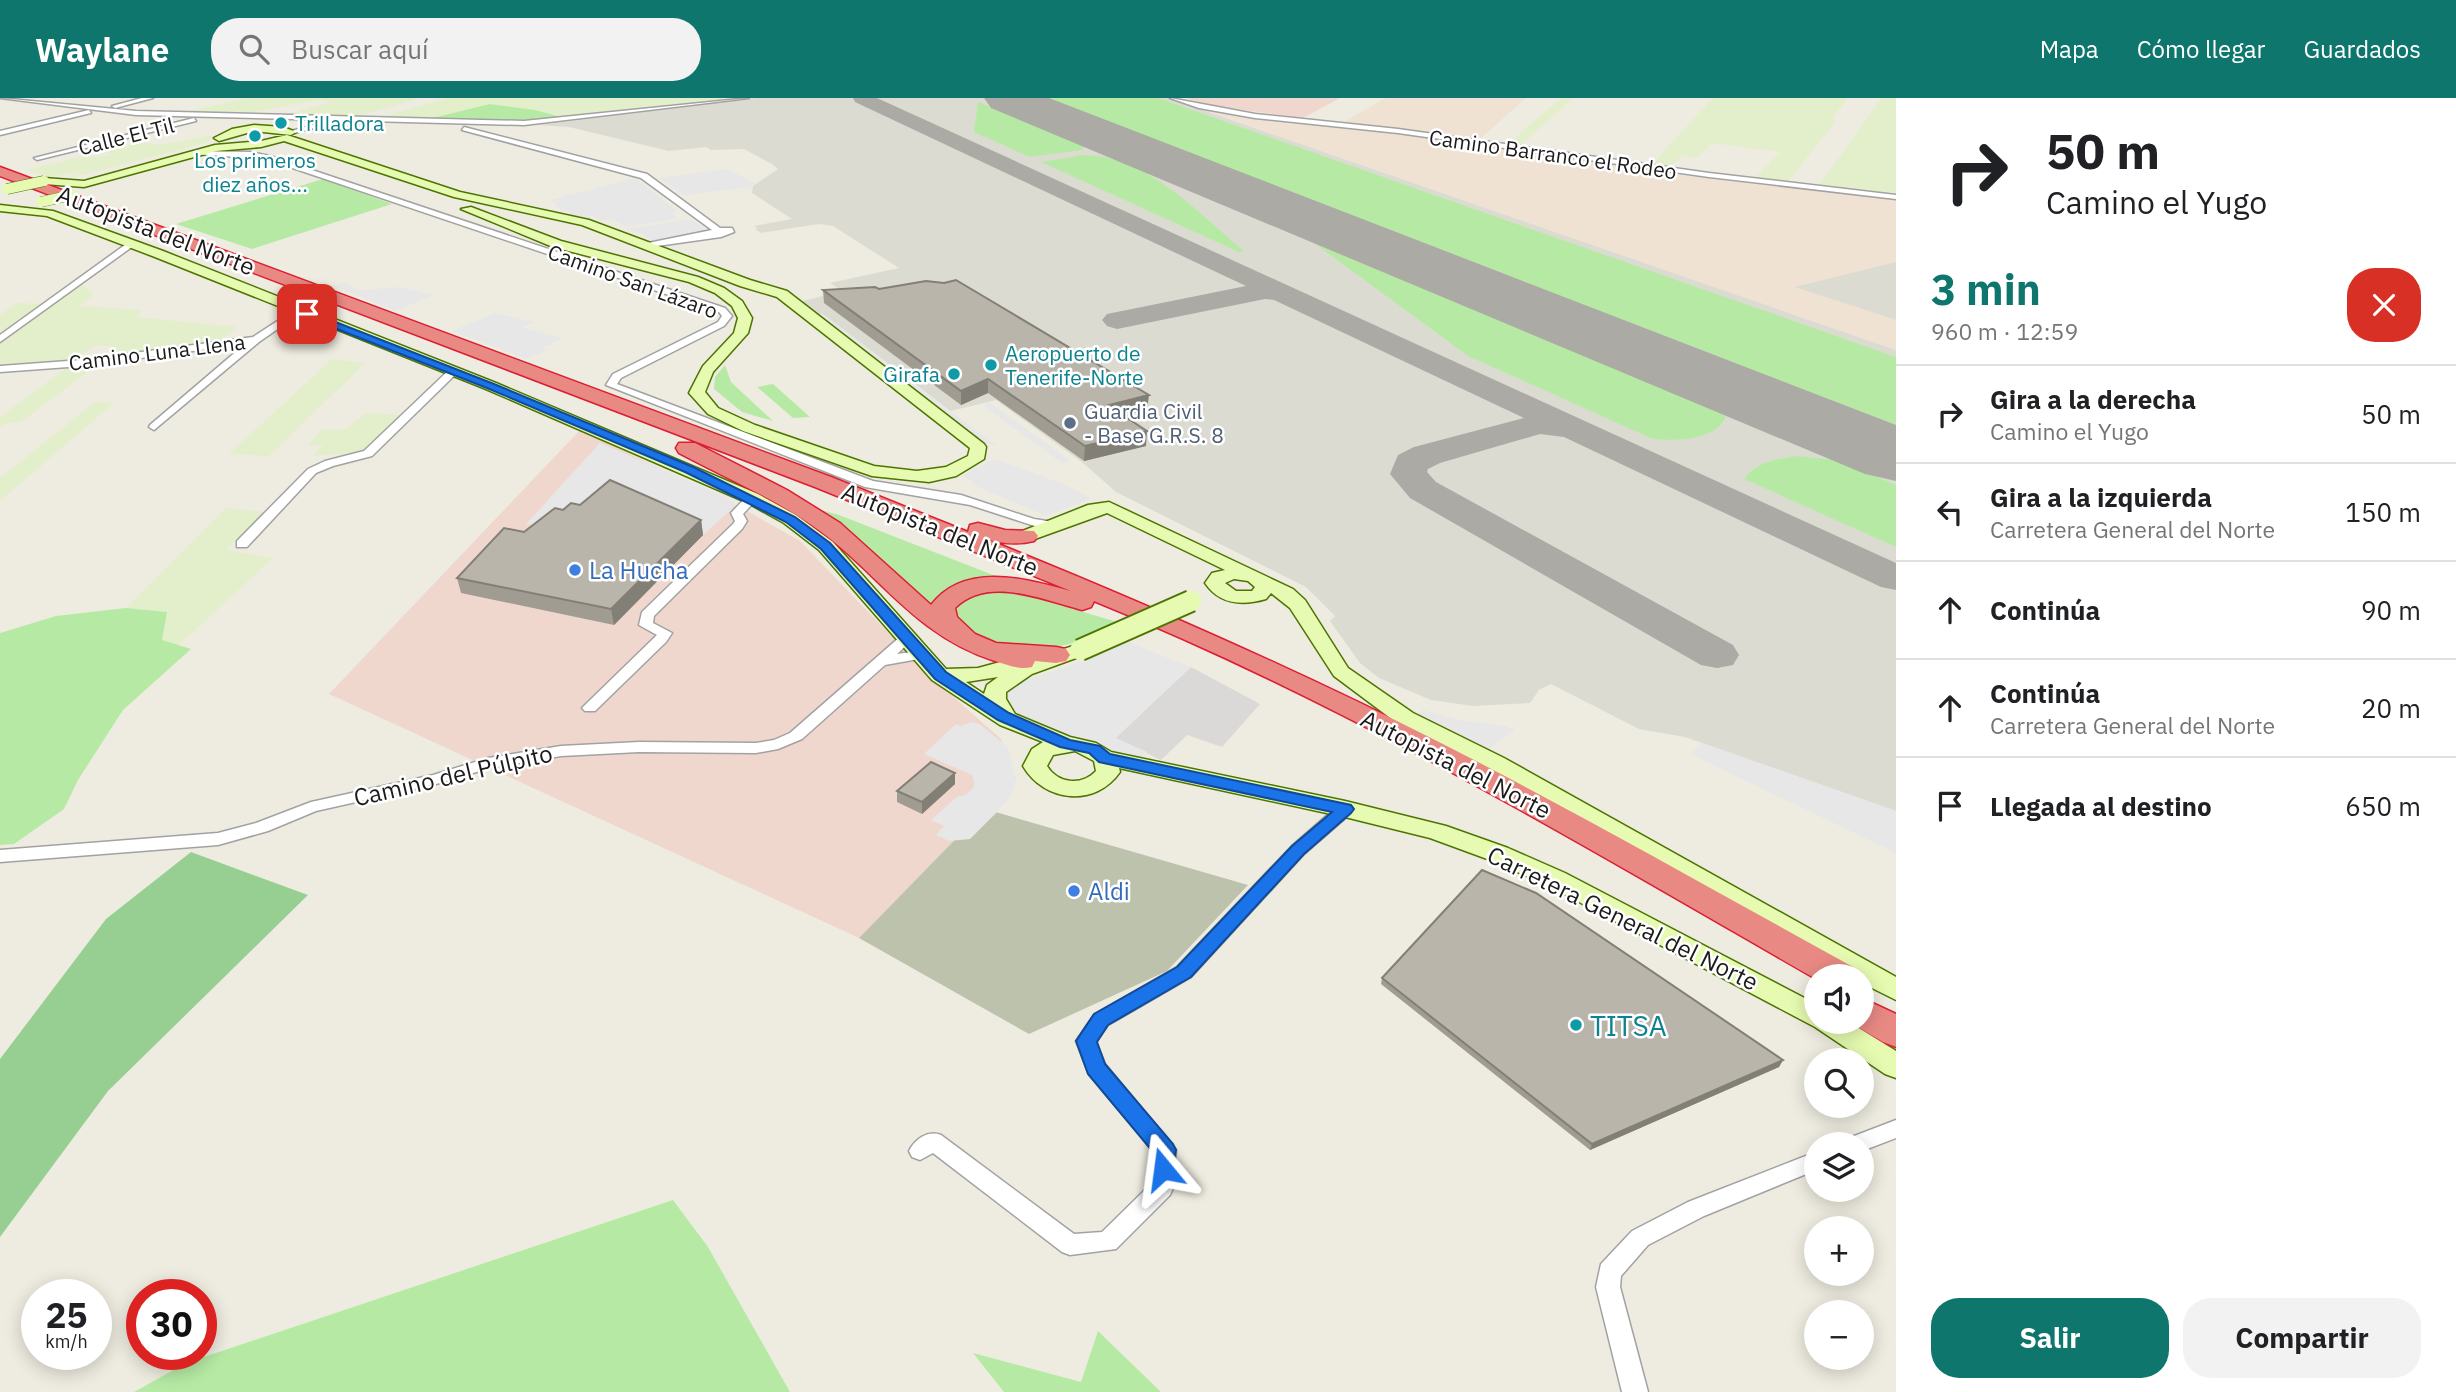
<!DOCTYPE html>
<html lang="es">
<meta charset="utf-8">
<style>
body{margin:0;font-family:"IBM Plex Sans",sans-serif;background:#f2f2f2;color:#202124;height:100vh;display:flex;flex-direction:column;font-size:26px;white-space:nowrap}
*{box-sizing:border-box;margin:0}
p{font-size:23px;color:#757577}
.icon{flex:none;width:38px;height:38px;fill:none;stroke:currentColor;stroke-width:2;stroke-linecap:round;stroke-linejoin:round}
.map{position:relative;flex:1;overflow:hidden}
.details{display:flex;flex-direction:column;background:#fff;width:560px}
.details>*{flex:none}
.guide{background:#fff;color:#202124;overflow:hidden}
.fabs{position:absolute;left:1804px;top:866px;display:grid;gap:14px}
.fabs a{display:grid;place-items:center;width:70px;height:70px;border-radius:50%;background:#fff;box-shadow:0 4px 18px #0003;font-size:35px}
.speed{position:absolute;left:21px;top:1181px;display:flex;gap:14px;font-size:35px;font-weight:700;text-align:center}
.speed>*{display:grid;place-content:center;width:91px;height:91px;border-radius:50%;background:#fff;box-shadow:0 4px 18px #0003;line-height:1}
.speed small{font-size:18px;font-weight:400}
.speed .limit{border:10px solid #d22;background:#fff;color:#111}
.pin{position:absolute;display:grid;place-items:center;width:60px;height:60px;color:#fff;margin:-30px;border-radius:14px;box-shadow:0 4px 10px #0006}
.me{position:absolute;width:77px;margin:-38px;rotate:344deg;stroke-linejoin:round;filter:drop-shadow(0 0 5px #0008)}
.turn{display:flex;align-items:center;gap:24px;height:147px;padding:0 35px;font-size:32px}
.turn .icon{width:91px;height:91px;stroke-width:2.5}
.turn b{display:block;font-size:49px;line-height:60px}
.round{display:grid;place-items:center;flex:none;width:74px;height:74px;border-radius:28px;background:#f2f2f2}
.head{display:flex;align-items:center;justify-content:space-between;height:119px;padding:0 35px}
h1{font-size:42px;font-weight:800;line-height:52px;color:#0f766e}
.button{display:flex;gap:14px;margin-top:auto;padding:14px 35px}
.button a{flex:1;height:80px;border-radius:28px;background:#0f766e;color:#fff;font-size:28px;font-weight:800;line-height:80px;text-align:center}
.button a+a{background:#f2f2f2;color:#202124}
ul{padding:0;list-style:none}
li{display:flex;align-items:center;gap:21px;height:98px;padding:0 35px;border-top:2px solid #e0e0e0}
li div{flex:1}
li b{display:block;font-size:26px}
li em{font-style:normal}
header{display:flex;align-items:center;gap:42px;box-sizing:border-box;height:98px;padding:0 35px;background:#0f766e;color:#fff}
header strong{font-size:33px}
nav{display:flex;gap:38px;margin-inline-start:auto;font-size:24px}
.search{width:490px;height:63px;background:#f2f2f2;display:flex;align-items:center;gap:18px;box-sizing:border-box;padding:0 24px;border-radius:28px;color:#757577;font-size:26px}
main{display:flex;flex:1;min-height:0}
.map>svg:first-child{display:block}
.residential{fill:#dad9d8}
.commercial{fill:#f0d7ce}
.military{fill:#f0e2d2}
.airport{fill:#dcdbd2}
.construction{fill:#bdc2ac}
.farmland{fill:#e3eeca}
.grass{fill:#b6eaa4}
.forest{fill:#97cf93}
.parking{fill:#e7e7e7}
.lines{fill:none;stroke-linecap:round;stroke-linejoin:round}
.taxiway{fill:#acaaa4;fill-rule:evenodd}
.runway{fill:#acaaa4;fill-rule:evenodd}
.minor-casing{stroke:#a2a2a2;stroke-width:3}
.secondary-casing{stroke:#4d7401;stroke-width:3}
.motorway-casing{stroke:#dc1d32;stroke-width:3}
.minor{fill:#fff;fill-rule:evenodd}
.secondary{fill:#e6fbb1;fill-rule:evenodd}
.motorway{fill:#e98984;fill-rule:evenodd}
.secondary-bridge-far1-casing{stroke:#4d7401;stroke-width:11;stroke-linecap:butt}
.secondary-bridge-casing{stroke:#4d7401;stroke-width:24;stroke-linecap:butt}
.secondary-bridge-far1{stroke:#e6fbb1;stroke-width:10}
.secondary-bridge{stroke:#e6fbb1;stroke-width:20}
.wall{fill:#a09c92}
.shaded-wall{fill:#827f77}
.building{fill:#bab5aa;stroke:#827f77;stroke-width:2}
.route{fill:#1a73e8;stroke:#114b97;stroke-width:2}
.culture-dot{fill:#0f9aa8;stroke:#fff;stroke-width:2.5}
.service-dot{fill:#5c6f8a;stroke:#fff;stroke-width:2.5}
.shop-dot{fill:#3f7fe0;stroke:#fff;stroke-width:2.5}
.labels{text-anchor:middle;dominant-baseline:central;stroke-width:5;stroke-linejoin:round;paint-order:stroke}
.far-culture-label{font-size:21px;fill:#0d838f;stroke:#fff;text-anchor:start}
.far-street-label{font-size:21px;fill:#1b1b1b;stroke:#fff}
.far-service-label{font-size:21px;fill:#4e5e75;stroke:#fff;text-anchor:start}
.street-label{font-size:24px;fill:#1b1b1b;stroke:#fff}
.shop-label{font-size:24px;fill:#366cbe;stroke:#fff;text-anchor:start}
.near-culture-label{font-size:28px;fill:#0d838f;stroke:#fff;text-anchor:start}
</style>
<header>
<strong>Waylane</strong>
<div class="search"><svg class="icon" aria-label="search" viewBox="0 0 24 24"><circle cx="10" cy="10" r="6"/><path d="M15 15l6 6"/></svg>Buscar aquí</div>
<nav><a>Mapa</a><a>Cómo llegar</a><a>Guardados</a></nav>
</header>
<main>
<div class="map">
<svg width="1896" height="1294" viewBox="0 0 1896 1294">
<rect width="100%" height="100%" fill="#eeece0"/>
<path class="residential" d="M1191,569L1260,606L1222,649L1187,637L1161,662L1115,640Z"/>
<path class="commercial" d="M1186,0H1340L1303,20L1206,7Z
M580,332L749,414L800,443L930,578L1001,641L1016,680L859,840L329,596Z"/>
<path class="military" d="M1386,0H1526L1479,42L1343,24Z
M1201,11L1382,32L1672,76L1896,102V252Z"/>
<path class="airport" d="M756,0H1168L1896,252V713L1685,639L1639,631L1551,586L1539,592L1530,605L1473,608L1431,602L1379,580L1360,565L1330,523L1335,518L1306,489L1116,394L1083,365L996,302L934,317L791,206L842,193L830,185L899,170L833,128L819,126L761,135L755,131L758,130L754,128L792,121L752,95L753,88L778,71L772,66L744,51L711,52L706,49L669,53L569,29L539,27Z
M1896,164V222L1795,189Z"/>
<path class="construction" d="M985,711L1248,787L1167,873L1029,936L859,840Z"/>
<path class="farmland" d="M247,0H421L357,18L285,17L331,4L318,2L245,15L185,14Z
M448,0H728L561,19L535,12L490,6L428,21L382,19Z
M1561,0H1573L1520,48L1508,46Z
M1713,0H1848L1833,19L1835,24L1787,85L1754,81L1780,54L1712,45L1697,60L1682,58L1670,68L1652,66Z
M1882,0H1896V96L1819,87Z
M209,38H212L209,43L191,49L78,78L71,77L85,73L50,79L26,72L80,59L108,58L113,56L103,54L143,44L159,47Z
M81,186L94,196L80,208L143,212L136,219L237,229L218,244L104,259L119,249L95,247L74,262L0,268V245Z
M17,205L46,206L0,236V217Z
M332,261L365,265L269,358L229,356Z
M101,264L21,324L6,325L0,329V319L68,269Z
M95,304L114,305L0,403V380Z
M366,315L401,317L365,354L313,358L323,347H308L321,332L346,331Z
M226,410L265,414L226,452L273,460L178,548L162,542L166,514L126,510Z"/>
<path class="grass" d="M1047,0H1158L1896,259V327Z
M978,4L1084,48L1082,52L1030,59L974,34Z
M490,6L535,12L561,19L526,24L428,21Z
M1084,57C1147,57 1199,116 1244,153L1239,154L1041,64Z
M323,81L392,106L252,151L176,126Z
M1314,145L1716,312L1726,319C1715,343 1675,343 1653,341L1468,258Z
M725,267L731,284L773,323L742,314L714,291L715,279Z
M773,286L810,319L793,320L757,289Z
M1797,358L1837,362L1896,387V449L1744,381C1756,364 1777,361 1797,358Z
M811,409L839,417L1006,482L933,513Z
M984,494L1019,495L1124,526C1083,543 1037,562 993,544C981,540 970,532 959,526L955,513L964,499Z
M126,510L167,514L162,542L191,551L123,612L78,682L64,711L14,746L0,747V535L56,518Z
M673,1102L708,1149L790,1294H134L186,1265Z
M1098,1233L1161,1294H1004L973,1255L1081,1284Z"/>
<path class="forest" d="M191,754L308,797L108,993L0,1139V961L106,821Z"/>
<path class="parking" d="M726,71L755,85L752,89L683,97L659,80Z
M635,80L677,113L672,114L678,120L627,129L612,121L599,123L594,118L584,121L573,118L569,113L563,114L551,102Z
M692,121L708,134L653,144L643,136L626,131Z
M348,183L347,187L360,192L400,189L434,197L395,213L334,188Z
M495,215L534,224L523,230L563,240L542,250L548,252L526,261L452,233Z
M813,215L823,216L997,348L984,345Z
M989,304L1071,363L1062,365L983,308Z
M600,345L726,399L735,405L734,409L703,437L613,397L550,430L526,426Z
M995,361L1061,385L1091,400L1046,418L976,388L963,377Z
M1128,544L1191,569L1116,640L1147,654L1140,662L1051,633L1013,614L1003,599L1012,586L1093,560Z
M1423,612L1460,622L1505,628L1515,632L1486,653L1415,618Z
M971,624L979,626L1008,649L1016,680L1014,689L1008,703L970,741L949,743L936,737L944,728L931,722L957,699L966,697L974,689V682L972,677L924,656L956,626L961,628Z
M1702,645L1896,713V755L1690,656Z"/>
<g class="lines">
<path class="taxiway" d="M853,0H877L1896,465V492L1881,489L1564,339L1540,336L1440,365L1428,371L1427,374L1436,384L1733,547L1739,557L1733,567L1717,570L1701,567L1410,400L1390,376L1398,357L1414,349L1524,320L1274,202L1265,201L1117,231L1107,228L1102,222L1107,216L1246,188L855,4Z"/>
<path class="runway" d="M984,0H1049L1896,327V383L1865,376L991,10Z"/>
<defs>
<path id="minor" d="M0,0L136,13L524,23L749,0L524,27L136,17Z
M142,0H153L115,10L112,8Z
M1170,0L1255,16L1398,31L1709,75L1896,97V101L1709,79L1398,35L1255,20L1199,10Z
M89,12L91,15L0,37V33Z
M194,20L196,23L37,62L34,60Z
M323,24L325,27L291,36L288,34Z
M464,29L647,76L720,130H732L734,134L721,139L643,150V146L712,132L641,80L462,32Z
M196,53L250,54L270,58L725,210L732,218L724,228L621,280L617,286L873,383L961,397L1034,421L1060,425L1062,428L1056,432L1044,431L970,407L865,389L606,287L613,276L718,224L722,218L719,214L266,61L194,56Z
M129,144L136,146L0,244V237Z
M307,213L310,214V218L282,228L259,244L154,332L149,329L150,327L245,246L82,268L0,274V268L82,262L253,239L276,224Z
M450,271L459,273L372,358L333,368L316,375L247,449H237V443L308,371L325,363L364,353Z
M752,396L758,400L743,416L747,423L742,431L654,518L653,525L672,535L666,544L595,613H585L582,610L585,607L657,537L639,527L642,514L733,426L735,423L731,415L748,397Z
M906,537L913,541L897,556L919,553L926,557L924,560L885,567L802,641L778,651L756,655L639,654L561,658L490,670L436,686L316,713L268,733L218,747L0,764V752L218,735L256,725L311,704L433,677L488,660L561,648L639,644L756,645L774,642L790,635L901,538Z
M1345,706L1351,707L1353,711L1351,715L1304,756L1191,879L1108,927L1096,944L1105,966L1176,1052L1173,1090L1170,1097L1116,1151L1070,1157L1062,1154L933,1055L920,1062L912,1059L909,1053C915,1041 928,1032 941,1037L1074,1136L1102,1134L1151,1086L1154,1054L1089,976L1076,943L1094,917L1177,869L1292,748L1339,707Z
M1896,1022V1040L1862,1053V1046H1846L1849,1040Z
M1816,1054V1072L1704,1118L1648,1147L1621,1178L1620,1189L1648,1294H1622L1596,1189L1601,1166L1632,1133L1688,1104Z"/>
<path id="secondary" d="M254,27L283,29L296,34L291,37L254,33L219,43L214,40L232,31Z
M287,37L460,94L589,122L750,182L787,193L984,346L986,349L984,361L956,378L929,384L872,378L743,333L708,316L689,295L703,268L734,235L738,220L732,208L715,195L689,184L553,149L461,111L471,109L561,143L698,179L724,190L742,203L752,220L748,235L713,274L705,294L718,310L755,327L874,368L917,373L946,369L968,358L970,350L777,199L740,188L582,127L454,99L284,43L261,49L216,53L84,89L44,86L39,83L44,80L84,83L215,47L261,43Z
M0,107L53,113L163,153L496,285L758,396L796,417L833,444L946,571L978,570L1015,560L1024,564L1073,548H1087L1090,552L1087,556L1032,576L1006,594V601L1015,616L1070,639L1096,645L1111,654L1345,703L1446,728L1508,750L1565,775L1816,906V924H1849L1896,953V980L1885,976L1815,929L1547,787L1490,762L1430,740L1345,719L1119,670L1120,674C1095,710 1044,704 1023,668L1032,651L1043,644L1000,627L932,582L819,452L784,425L746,404L486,291L155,159L47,118L0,113ZM998,579L987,587L984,596L966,584ZM1075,653L1094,663L1096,673C1082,688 1058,686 1047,668L1053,657Z
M1109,404L1293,491L1305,502L1348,570L1413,615L1504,660L1896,879V902L1862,885V878H1850L1488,670L1397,625L1334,578L1290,510L1271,495L1266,501C1242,508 1220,507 1205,485L1212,475L1225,472L1107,415L1032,442H1020L1017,438L1020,434L1088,407ZM1234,481L1248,483L1255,489L1252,493H1236L1225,485Z"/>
<path id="motorway" d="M0,69L831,379L968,434L970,427L978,425L1005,432L1034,433L1038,438L1034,443C1017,447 1003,446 986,441C1140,503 1291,569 1439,644C1579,715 1715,793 1853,869L1858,878H1816V881C1581,746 1346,605 1094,503L1091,509L1082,512C1043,502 988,477 955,510L957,519L975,536L996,545L1056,549L1066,551L1070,557L1066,563L1056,565L1035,563L1032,569C1018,572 1008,567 995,563C910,536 876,469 807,424C767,397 722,378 679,355L676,350L679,345H695L787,392L840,425L931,507C965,463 1026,481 1071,493L815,389L0,78Z
M1862,900L1896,916V949L1883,944L1849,924H1862Z"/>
</defs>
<use href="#minor" class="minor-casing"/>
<use href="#secondary" class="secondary-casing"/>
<use href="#motorway" class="motorway-casing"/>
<use href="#minor" class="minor"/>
<use href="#secondary" class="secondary"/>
<use href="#motorway" class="motorway"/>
<defs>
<path id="secondary-bridge-far1" d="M7,91L44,83
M41,104L72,97"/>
<path id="secondary-bridge" d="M1080,552L1191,503"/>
</defs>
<use href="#secondary-bridge-far1" class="secondary-bridge-far1-casing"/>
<use href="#secondary-bridge" class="secondary-bridge-casing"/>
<use href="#secondary-bridge-far1" class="secondary-bridge-far1"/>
<use href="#secondary-bridge" class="secondary-bridge"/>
</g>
<path class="wall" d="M823,192L1147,312L1128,317V320L1146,348L1084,363L988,295L961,307L824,205Z
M580,407L701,422L703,437L614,527L461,495L457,480L524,434L563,412Z
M955,675V686L922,716L897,704V693Z
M1382,880L1783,962L1779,969L1590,1052L1381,886Z"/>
<path class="shaded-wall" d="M988,281V295L961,307V293Z
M1149,297L1147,312L1108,321L1109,307Z
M1147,333L1146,348L1084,363L1085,348Z
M701,422L703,437L614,527L611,511Z
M955,675V686L922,716V704Z
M1783,962L1779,969L1590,1052L1592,1046Z"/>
<path class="building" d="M956,182L1149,297L1109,307L1128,317L1124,318L1147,333L1085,348L988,281L961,293L823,192L875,189L879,191L926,183L944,185Z
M610,382L701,422L611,511L457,480L504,430L524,434L555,410L563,412L571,405L580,407Z
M931,664L955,675L922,704L897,693Z
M1482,772L1536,795L1783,962L1592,1046L1382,880Z"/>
<path class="route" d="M304,214H310L494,286L693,369L795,419L830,445L946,574L1009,615L1070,642L1100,648L1110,656L1351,707L1354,711L1351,715L1304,756L1191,879L1108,927L1097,944L1105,966L1173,1046L1176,1052L1171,1078L1163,1080L1155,1078L1152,1071L1154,1055L1088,976L1076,943L1094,916L1177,869L1292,748L1332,714L1099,664L1089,655L1060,649L998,622L935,581L821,451L786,424L685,374L487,290L304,218Z"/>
<g class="culture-dot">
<circle cx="281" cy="25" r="7"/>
<circle cx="255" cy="38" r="7"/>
<circle cx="991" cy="267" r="7"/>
<circle cx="954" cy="276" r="7"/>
<circle cx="1576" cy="927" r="7"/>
</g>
<circle class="service-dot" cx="1070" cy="325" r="7"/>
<g class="shop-dot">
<circle cx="575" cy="472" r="7"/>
<circle cx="1074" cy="793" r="7"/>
</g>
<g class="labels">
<g class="far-culture-label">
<text x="295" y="25">Trilladora</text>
<text x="255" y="62" text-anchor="middle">Los primeros<tspan x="255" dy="24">diez años...</tspan></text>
<text x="1005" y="255">Aeropuerto de<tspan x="1005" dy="24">Tenerife-Norte</tspan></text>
<text x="940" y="276" text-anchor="end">Girafa</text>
</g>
<g class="far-street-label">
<text transform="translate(126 38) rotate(-14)">Calle El Til</text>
<text transform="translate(1553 56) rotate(8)">Camino Barranco el Rodeo</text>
<text transform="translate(633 183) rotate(20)">Camino San Lázaro</text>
<text transform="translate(157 254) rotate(-7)">Camino Luna Llena</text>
</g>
<g class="far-service-label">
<text x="1084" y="313">Guardia Civil<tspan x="1084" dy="24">- Base G.R.S. 8</tspan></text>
</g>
<g class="street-label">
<text transform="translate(156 132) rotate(21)">Autopista del Norte</text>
<text transform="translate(940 431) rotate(22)">Autopista del Norte</text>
<text transform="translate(1456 666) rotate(27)">Autopista del Norte</text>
<text transform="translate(453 677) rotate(-13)">Camino del Púlpito</text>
<text transform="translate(1623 820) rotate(26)">Carretera General del Norte</text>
</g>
<g class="shop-label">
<text x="589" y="472">La Hucha</text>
<text x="1088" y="793">Aldi</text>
</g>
<g class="near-culture-label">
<text x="1590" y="927">TITSA</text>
</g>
</g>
</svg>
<div class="fabs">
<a><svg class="icon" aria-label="sound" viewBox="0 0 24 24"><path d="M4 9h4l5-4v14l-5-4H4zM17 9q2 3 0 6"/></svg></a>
<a><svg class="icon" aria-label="search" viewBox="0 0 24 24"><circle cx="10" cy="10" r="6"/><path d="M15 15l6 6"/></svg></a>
<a><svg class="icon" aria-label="layers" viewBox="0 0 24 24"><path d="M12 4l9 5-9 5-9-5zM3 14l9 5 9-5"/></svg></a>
<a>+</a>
<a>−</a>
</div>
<div class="speed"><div>25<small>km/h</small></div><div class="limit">30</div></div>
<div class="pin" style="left:307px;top:216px;background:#d93025"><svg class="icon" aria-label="arrive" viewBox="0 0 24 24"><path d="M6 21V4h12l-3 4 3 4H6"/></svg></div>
<svg class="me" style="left:1163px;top:1071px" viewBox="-20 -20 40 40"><path d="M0-17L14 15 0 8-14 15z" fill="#1a73e8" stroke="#fff" stroke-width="4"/></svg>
</div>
<section class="details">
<div class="guide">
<div class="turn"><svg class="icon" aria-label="right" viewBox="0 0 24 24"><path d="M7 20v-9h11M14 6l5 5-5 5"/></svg><div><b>50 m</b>Camino el Yugo</div></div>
</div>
<div class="head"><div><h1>3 min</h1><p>960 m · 12:59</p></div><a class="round" style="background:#d93025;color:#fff"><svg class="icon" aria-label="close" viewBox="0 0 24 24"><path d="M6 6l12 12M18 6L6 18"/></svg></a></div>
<ul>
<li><svg class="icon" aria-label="right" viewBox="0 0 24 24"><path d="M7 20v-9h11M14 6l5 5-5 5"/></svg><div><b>Gira a la derecha</b><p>Camino el Yugo</p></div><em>50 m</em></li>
<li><svg class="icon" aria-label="left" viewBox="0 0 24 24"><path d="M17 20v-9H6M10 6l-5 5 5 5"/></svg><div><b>Gira a la izquierda</b><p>Carretera General del Norte</p></div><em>150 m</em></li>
<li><svg class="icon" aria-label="ahead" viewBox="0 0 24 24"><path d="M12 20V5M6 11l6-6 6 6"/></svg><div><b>Continúa</b></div><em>90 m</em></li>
<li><svg class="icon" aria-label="ahead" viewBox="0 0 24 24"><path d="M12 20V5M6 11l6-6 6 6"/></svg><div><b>Continúa</b><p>Carretera General del Norte</p></div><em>20 m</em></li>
<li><svg class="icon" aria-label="arrive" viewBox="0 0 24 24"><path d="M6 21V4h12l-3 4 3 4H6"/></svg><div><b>Llegada al destino</b></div><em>650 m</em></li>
</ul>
<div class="button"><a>Salir</a><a>Compartir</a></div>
</section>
</main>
